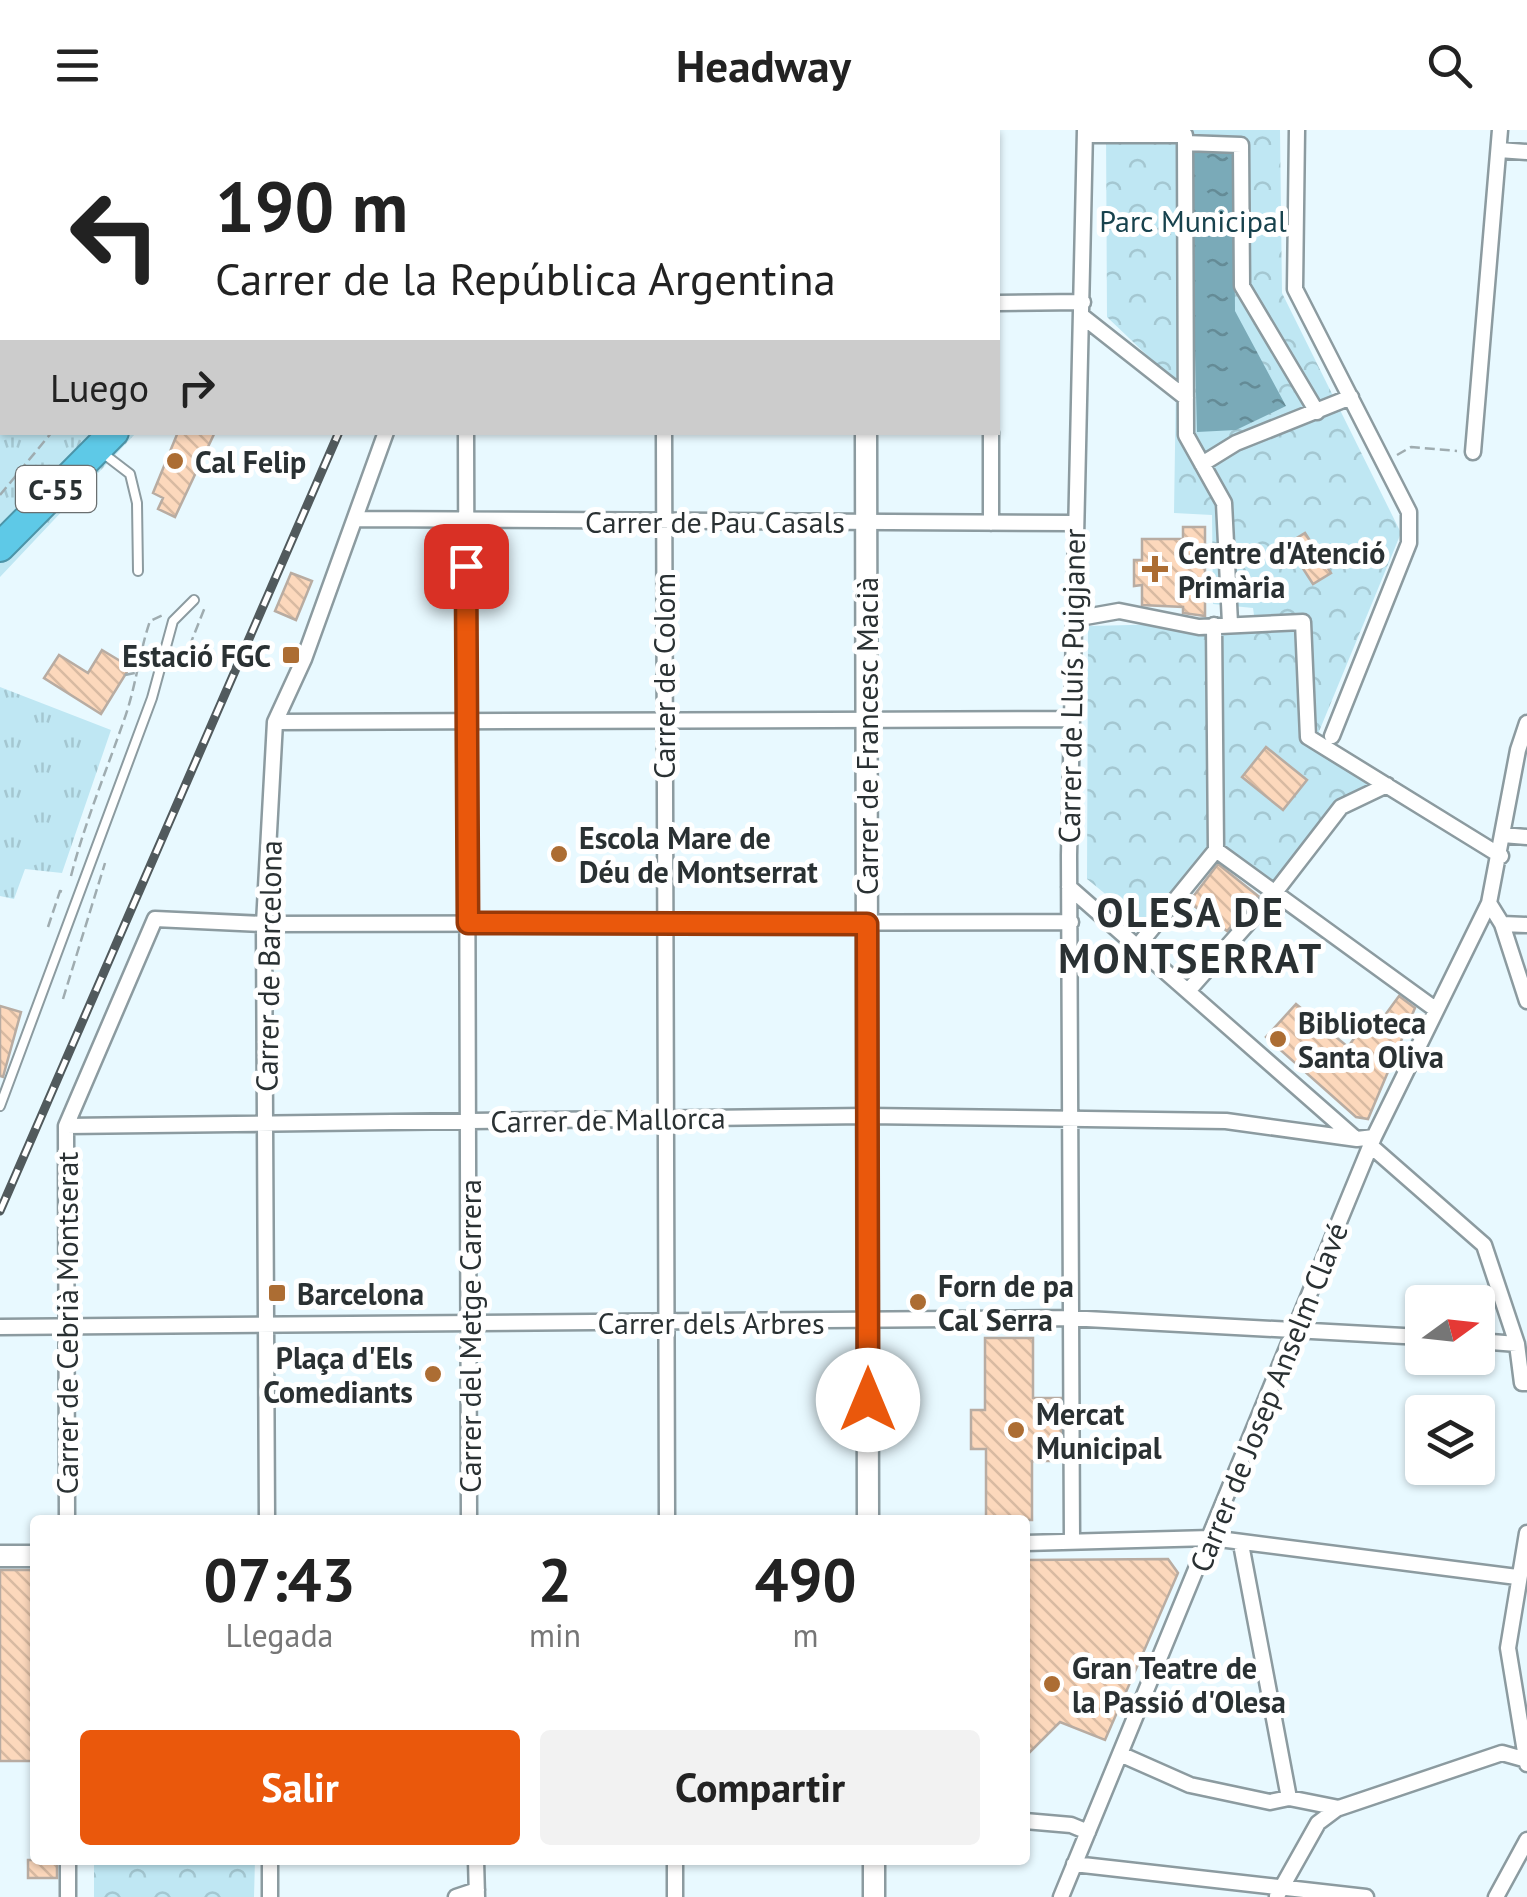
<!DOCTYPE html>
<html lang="es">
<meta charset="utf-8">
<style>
body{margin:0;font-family:"PT Sans",sans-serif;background:#f2f2f2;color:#222;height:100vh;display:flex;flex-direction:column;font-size:38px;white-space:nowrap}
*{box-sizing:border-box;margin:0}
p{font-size:32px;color:#767676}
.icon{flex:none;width:55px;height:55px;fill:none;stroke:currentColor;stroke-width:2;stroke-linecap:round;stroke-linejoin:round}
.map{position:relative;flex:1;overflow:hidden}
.drawer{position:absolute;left:30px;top:1385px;width:1000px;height:350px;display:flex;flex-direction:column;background:#fff;border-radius:10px;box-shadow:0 2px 8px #0004}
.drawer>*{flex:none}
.top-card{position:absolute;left:0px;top:0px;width:1000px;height:305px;box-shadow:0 2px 8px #0004;background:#fff;color:#222;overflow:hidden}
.needle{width:65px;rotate:75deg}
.tools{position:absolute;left:1405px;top:1155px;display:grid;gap:20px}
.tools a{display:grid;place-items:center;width:90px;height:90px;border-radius:10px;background:#fff;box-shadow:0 2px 8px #0004;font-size:50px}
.pin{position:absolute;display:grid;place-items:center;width:85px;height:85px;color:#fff;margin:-42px;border-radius:20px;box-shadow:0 5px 15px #0006}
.me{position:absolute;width:110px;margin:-55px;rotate:0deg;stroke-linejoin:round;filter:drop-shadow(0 0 8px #0008)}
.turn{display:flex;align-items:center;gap:35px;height:210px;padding:0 50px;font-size:45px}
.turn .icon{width:130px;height:130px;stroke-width:2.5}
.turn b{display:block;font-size:70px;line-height:85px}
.then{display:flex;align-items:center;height:95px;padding:0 50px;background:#0003;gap:20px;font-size:38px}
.eta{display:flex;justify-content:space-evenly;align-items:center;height:170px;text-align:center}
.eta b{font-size:60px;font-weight:700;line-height:70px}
.action{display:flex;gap:20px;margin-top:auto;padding:20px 50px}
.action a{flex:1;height:115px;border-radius:10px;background:#ea580c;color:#fff;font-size:40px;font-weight:700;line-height:115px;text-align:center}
.action a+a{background:#f2f2f2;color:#222}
header{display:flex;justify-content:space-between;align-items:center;height:130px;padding:0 50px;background:#fff;font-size:45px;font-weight:700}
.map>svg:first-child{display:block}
.grass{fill:url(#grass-tufts)}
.park{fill:url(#park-crowns)}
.water{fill:url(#water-ripples)}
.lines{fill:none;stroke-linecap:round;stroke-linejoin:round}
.stream{stroke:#7aaab8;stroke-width:5}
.building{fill:url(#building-back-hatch);stroke:#b8aca2;stroke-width:2.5}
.lane-casing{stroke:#8c9ba0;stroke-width:12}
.street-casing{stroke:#8c9ba0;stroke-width:19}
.secondary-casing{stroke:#8c9ba0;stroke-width:25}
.highway-casing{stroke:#4c94a8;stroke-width:32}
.path{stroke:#9facb0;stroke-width:2.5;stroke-dasharray:10 5;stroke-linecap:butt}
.lane{stroke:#fff;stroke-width:8}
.street{stroke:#fff;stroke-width:14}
.secondary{stroke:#fff;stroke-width:20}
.highway{stroke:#5ec9e7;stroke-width:28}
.rail-casing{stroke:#515a5d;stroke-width:9}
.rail{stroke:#fff;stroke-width:5;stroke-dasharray:15;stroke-linecap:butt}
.route-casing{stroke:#983908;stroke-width:25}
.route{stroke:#ea580c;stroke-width:18}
.poi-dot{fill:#ac6d33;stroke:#fff;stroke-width:4}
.labels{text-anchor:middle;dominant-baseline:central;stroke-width:10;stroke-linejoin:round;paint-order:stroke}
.shield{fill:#fff;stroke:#6a6f70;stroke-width:2.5}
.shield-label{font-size:28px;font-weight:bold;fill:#2a3133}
.park-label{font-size:30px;fill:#17424d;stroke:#fff}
.poi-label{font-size:30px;font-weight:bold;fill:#2a3133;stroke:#fff;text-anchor:start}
.street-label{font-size:30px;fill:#2a3133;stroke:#fff}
.district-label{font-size:40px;font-weight:bold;letter-spacing:2.5px;fill:#2a3133;stroke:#fff}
</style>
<header><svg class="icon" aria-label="menu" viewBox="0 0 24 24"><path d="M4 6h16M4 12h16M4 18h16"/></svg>Headway<svg class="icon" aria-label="search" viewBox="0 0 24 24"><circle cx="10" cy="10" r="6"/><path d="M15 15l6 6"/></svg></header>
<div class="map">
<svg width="1527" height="1767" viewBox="0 0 1527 1767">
<defs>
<pattern id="grass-tufts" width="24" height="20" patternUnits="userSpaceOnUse" patternTransform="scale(2.5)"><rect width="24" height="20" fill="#bfe7f3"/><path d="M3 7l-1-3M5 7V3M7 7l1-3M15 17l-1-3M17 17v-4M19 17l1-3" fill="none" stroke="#a4c7d1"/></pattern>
<pattern id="park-crowns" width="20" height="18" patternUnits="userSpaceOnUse" patternTransform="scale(2.5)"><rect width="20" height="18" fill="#bfe7f3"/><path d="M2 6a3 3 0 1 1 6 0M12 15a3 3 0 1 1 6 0" fill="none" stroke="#a4c7d1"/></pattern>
<pattern id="water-ripples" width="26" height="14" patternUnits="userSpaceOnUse" patternTransform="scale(2.5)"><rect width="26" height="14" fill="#7aaab8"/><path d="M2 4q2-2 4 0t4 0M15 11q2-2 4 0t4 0" fill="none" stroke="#648b96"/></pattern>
<pattern id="building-back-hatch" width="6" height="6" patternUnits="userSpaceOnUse" patternTransform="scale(2.5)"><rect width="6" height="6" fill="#fcd8bc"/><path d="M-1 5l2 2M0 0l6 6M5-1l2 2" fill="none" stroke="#d8baa2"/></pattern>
</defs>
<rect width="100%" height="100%" fill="#e8f9ff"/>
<path class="grass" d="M0,190L2,302L136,303L0,447Z
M0,557L111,600L62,743L25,739L14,769L0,766Z"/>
<path class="park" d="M1106,0H1280L1282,163L1401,403L1318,604L1389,649L1345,673L1274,753L1222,713L1152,802L1087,749L1088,496L1255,492L1253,478L1213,474L1212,385L1174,383L1176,253L1107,187Z
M94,1730H255L254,1767H94Z"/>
<path class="water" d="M1194,20L1234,23L1235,181L1286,276L1236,300L1197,302L1191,69Z"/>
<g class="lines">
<path class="stream" d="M17,2L22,0
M0,11L2,10"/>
</g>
<path class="building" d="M178,302H215L175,387L158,379L163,368L153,363Z
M1183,397H1205V486L1183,483V477L1142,475V455L1134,456V430H1142V409H1183Z
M1305,403L1331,443L1313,454L1287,414Z
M291,443L312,451L296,490L275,481Z
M102,520L130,537L101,584L44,548L59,525L88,543Z
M1266,617L1307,650L1283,680L1242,647Z
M1218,734L1258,766L1227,801L1189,772Z
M1399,866L1415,878L1368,989L1356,987L1266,907L1296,874L1348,917L1370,886L1380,892Z
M0,876L21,882L3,947L0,946Z
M985,1208H1033V1268H1061V1331H1032V1390H986V1319H971V1280H985Z
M1168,1429L1178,1443L1105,1610L1060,1592L1025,1627V1430Z
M0,1440H35V1631H0Z
M28,1730H57V1748H28Z"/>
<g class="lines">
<defs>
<path id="lane" d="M366,2L367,0
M100,321L130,344L137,373L138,441
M0,976L152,568L173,491L194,470"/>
<path id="street" d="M664,0V2
M1297,0L1295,159L1409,382V413L1332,606
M572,2L574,0
M1085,5H1185L1186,305L1224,373L1230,493
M1185,13L1241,15L1242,156L1317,282
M1499,20L1527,22
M998,173L1083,172
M1082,186L1186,268
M466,302L469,1390
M664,302L667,1390
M991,302V393
M1473,322L1500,0
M1202,334L1236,313L1351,267
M357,389L1074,393
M1074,489L1119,481L1199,497L1303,492L1308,607L1501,726
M275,592L1072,589
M1503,705L1527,707
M1216,720L1435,879
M1069,757L1356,1009
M1489,773L1502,794L1527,871
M1502,794L1527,795
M1137,817L1216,720L1214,495
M1188,861L1273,765L1341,677L1387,655
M66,996L867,986L1226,991L1357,1009L1374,1007
M1371,1016L1484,1115L1517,1214L1522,1253H1527
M0,1197L1068,1188L1422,1207
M1478,1211L1517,1214
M67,1390L66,996L155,789L264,794L1071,792
M267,1390L264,794L275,592L304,529L386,302
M1072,1412L1069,725L1085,0
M1025,1413L1211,1408L1517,1447
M1241,1414L1289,1668
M1120,1624L1190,1655L1270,1672L1289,1668L1339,1678L1502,1623L1527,1630
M1527,1634L1508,1518L1527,1403
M1025,1691L1071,1695L1088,1702
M68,1730V1767
M270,1730V1767
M476,1730L477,1767
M675,1730V1767
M1074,1734L1366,1767
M1277,1766L1318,1693L1338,1678
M456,1767L477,1760
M1061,1767L1374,1007L1489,773L1518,620L1527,593
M1496,1767L1527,1710"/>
<path id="secondary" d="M819,0L822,2
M920,2L923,0
M866,302L868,1390
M0,1426H35
M874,1730V1767"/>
<path id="highway" d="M407,2L409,0
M0,417L114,302"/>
</defs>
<use href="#lane" class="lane-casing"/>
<use href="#street" class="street-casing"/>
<use href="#secondary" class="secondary-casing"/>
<use href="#highway" class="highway-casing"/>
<path class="path" d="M489,2L491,0
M542,2L544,0
M1397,325L1411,317L1457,321
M0,365L52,302
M172,535H182L205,477
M125,545L135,543
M71,746C85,692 106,642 124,590C136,557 139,523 150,491L163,485
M48,797L60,761L65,763
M63,869L105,733"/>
<use href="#lane" class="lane"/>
<use href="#street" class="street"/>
<use href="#secondary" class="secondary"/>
<use href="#highway" class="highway"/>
<defs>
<path id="rail" d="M516,2L517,0
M0,1081L339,302"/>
</defs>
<use href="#rail" class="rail-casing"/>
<use href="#rail" class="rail"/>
</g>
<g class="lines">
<defs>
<path id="route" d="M466,436L468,793L867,794L868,1270"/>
</defs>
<use href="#route" class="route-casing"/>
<use href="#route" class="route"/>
</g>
<g class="poi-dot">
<circle cx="175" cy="331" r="10"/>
<path d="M1150 424h10v10h10v10h-10v10h-10v-10h-10v-10h10z"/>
<rect x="281" y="515" width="20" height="20" rx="5"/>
<circle cx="559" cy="724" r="10"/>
<circle cx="1278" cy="909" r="10"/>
<rect x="267" y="1153" width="20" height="20" rx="5"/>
<circle cx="918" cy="1172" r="10"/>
<circle cx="433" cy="1244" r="10"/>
<circle cx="1016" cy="1300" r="10"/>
<circle cx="1052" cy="1554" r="10"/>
</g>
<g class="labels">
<rect class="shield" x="16" y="336" width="80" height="46" rx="8"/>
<g class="shield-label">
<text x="56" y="359">C-55</text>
</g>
<g class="park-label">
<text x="1193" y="90">Parc Municipal</text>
</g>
<g class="poi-label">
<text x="195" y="331">Cal Felip</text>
<text x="1178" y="422">Centre d'Atenció<tspan x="1178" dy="34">Primària</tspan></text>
<text x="271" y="525" text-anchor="end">Estació FGC</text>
<text x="579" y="707">Escola Mare de<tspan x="579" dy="34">Déu de Montserrat</tspan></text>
<text x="1298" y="892">Biblioteca<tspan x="1298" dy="34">Santa Oliva</tspan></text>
<text x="938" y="1155">Forn de pa<tspan x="938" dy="34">Cal Serra</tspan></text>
<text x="297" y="1163">Barcelona</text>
<text x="413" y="1227" text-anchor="end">Plaça d'Els<tspan x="413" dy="34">Comediants</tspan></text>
<text x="1036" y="1283">Mercat<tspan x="1036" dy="34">Municipal</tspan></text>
<text x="1072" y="1537">Gran Teatre de<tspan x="1072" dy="34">la Passió d'Olesa</tspan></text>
</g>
<g class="street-label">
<text x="715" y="391">Carrer de Pau Casals</text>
<text transform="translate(663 546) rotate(-90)">Carrer de Colom</text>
<text transform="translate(1071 556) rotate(-89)">Carrer de Lluís Puigjaner</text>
<text transform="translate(866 606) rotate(-90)">Carrer de Francesc Macià</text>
<text transform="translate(268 836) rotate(-89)">Carrer de Barcelona</text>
<text transform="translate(608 989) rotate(-1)">Carrer de Mallorca</text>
<text x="711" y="1192">Carrer dels Arbres</text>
<text transform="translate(66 1193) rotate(-90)">Carrer de Cebrià Montserat</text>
<text transform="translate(469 1206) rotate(-90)">Carrer del Metge Carrera</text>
<text transform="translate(1268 1267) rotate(-68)">Carrer de Josep Anselm Clavé</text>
</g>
<g class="district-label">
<text x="1191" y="782">OLESA DE<tspan x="1191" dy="46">MONTSERRAT</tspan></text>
</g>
</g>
</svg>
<div class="tools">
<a><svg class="needle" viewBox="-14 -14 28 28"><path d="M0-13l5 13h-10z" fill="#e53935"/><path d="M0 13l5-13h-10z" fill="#767676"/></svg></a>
<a><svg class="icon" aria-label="layers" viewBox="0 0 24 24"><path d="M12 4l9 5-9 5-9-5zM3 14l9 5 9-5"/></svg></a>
</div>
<div class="pin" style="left:466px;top:436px;background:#d93025"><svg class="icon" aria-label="arrive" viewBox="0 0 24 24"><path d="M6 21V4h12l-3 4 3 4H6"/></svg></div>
<svg class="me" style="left:868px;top:1270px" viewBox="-20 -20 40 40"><circle r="19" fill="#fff"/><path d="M0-13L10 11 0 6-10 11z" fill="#ea580c"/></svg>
<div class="top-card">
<div class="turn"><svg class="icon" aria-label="left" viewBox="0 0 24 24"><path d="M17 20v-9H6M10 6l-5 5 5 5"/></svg><div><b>190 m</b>Carrer de la República Argentina</div></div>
<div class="then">Luego<svg class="icon" aria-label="right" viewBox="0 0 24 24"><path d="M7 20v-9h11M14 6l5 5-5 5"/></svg></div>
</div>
<section class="drawer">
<div class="eta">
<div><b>07:43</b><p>Llegada</p></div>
<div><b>2</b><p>min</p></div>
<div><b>490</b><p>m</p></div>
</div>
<div class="action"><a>Salir</a><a>Compartir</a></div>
</section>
</div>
